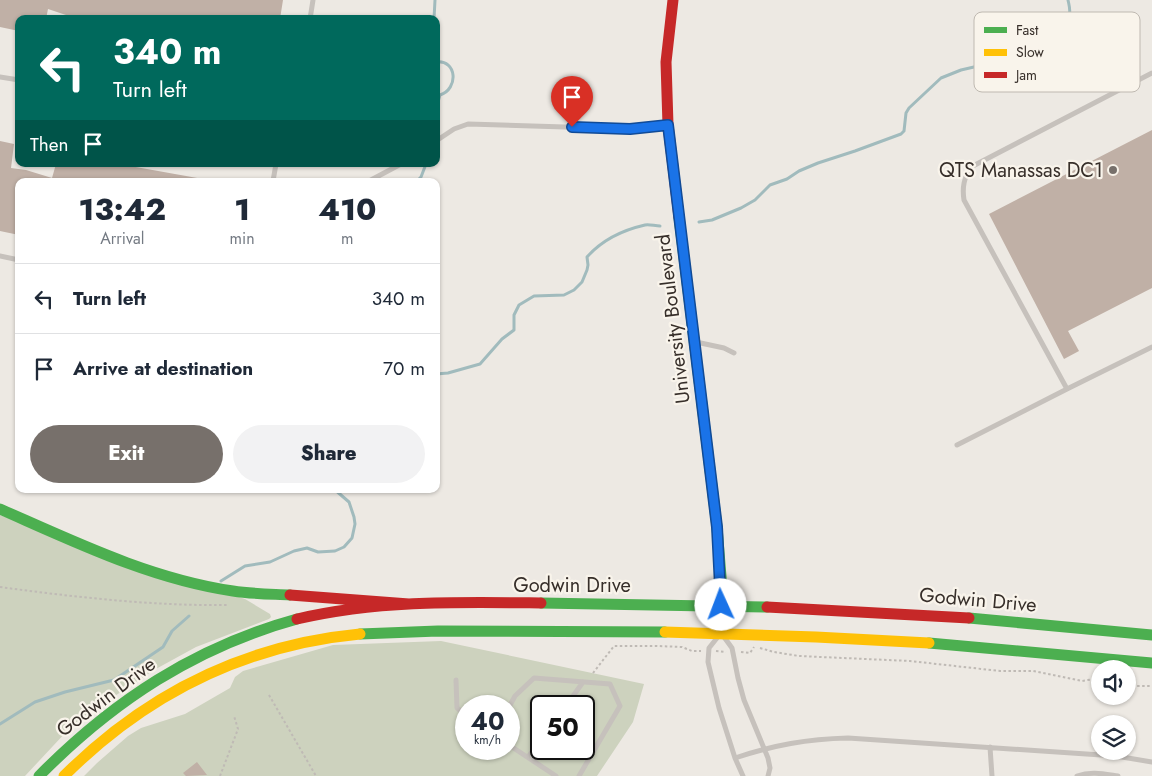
<!DOCTYPE html>
<style>
body{margin:0;font-family:Jost,sans-serif;background:#f2f2f3;color:#1f2937;height:100vh;display:flex;flex-direction:column;font-size:19px;white-space:nowrap}
*{box-sizing:border-box;margin:0}
p{font-size:16px;color:#747a83}
.icon{flex:none;width:28px;height:28px;fill:none;stroke:currentColor;stroke-width:2;stroke-linecap:round;stroke-linejoin:round}
.map{position:relative;flex:1;overflow:hidden}
.details{position:absolute;left:15px;top:178px;width:425px;height:315px;display:flex;flex-direction:column;background:#fff;border-radius:10px;box-shadow:0 1px 4px #0004}
.details>*{flex:none}
.hud{position:absolute;left:15px;top:15px;width:425px;height:152px;border-radius:10px;box-shadow:0 1px 4px #0004;background:#00695c;color:#fff;overflow:hidden}
.fabs{position:absolute;left:1091px;top:660px;display:grid;gap:10px}
.fabs a{display:grid;place-items:center;width:45px;height:45px;border-radius:50%;background:#fff;box-shadow:0 1px 4px #0004;font-size:25px}
.speed{position:absolute;left:455px;top:695px;display:flex;gap:10px;font-size:25px;font-weight:700;text-align:center}
.speed>*{display:grid;place-content:center;width:65px;height:65px;border-radius:50%;background:#fff;box-shadow:0 1px 4px #0004;line-height:1}
.speed small{font-size:12px;font-weight:400}
.speed .limit{border:2px solid #111;border-radius:8px;background:#fff;color:#111}
.pin{position:absolute;display:grid;place-items:center;width:42px;height:42px;color:#fff;margin:-51px -21px;border-radius:50% 50% 50% 0;rotate:-45deg;box-shadow:0 0 5px #0007}
.pin .icon{rotate:45deg}
.me{position:absolute;width:55px;margin:-28px;rotate:358deg;stroke-linejoin:round;filter:drop-shadow(0 0 4px #0008)}
.turn{display:flex;align-items:center;gap:18px;height:105px;padding:0 15px;font-size:22px}
.turn .icon{width:65px;height:65px;stroke-width:2.5}
.turn b{display:block;font-size:35px;line-height:42px}
.then{display:flex;align-items:center;height:48px;padding:0 15px;background:#0003;gap:10px;font-size:19px}
.eta{display:flex;justify-content:space-evenly;align-items:center;height:85px;text-align:center}
.eta b{font-size:30px;font-weight:800;line-height:35px}
.cta{display:flex;gap:10px;margin-top:auto;padding:10px 15px}
.cta a{flex:1;height:58px;border-radius:30px;background:#77706b;color:#fff;font-size:20px;font-weight:800;line-height:58px;text-align:center}
.cta a+a{background:#f2f2f3;color:#1f2937}
ul{padding:0;list-style:none}
li{display:flex;align-items:center;gap:15px;height:70px;padding:0 15px;border-top:1px solid #e0e1e3}
li div{flex:1}
li b{display:block;font-size:19px}
li em{font-style:normal}
.map>svg:first-child{display:block}
.green{fill:#cdd2be;fill-rule:evenodd}
.lines{fill:none;stroke-linecap:round;stroke-linejoin:round}
.stream{stroke:#a1bbbd;stroke-width:3}
.building{fill:#c0b0a6}
.path{stroke:#bfbab5;stroke-width:2;stroke-dasharray:2.5 2.5;stroke-linecap:butt}
.lane{stroke:#c6c1bc;stroke-width:5}
.fast{stroke:#4caf50;stroke-width:11}
.slow{stroke:#ffc107;stroke-width:11}
.jam{stroke:#c62828;stroke-width:11}
.route-casing{stroke:#114b97;stroke-width:12}
.route{stroke:#1a73e8;stroke-width:9}
.poi-dot{fill:#77706b;stroke:#f9f4eb;stroke-width:2}
.labels{text-anchor:middle;dominant-baseline:central;stroke-width:4.5;stroke-linejoin:round;paint-order:stroke}
.poi-label{font-size:20px;fill:#372f2a;stroke:#f9f4eb;text-anchor:end}
.street-label{font-size:20px;fill:#372f2a;stroke:#f9f4eb}
.key{fill:#f9f4eb;stroke:#bfb9b1;stroke-width:1}
.key-label{font-size:14px;fill:#372f2a}
</style>
<div class="map">
<svg width="1152" height="776" viewBox="0 0 1152 776">
<rect width="100%" height="100%" fill="#ede9e3"/>
<path class="green" d="M0,515L245,599L270,614L271,617L269,619L196,647L154,670L80,719L67,731L25,776H0Z
M441,641L644,684L633,722L597,776H84L97,763L128,736L141,728L185,714L230,688L235,677L243,671L333,645ZM466,706H509V749H466ZM541,706H584V749H541Z"/>
<g class="lines">
<path class="stream" d="M434,19L435,0
M436,62C457,59 459,89 440,95C437,102 439,108 436,116
M417,181L421,177L426,164
M699,222L712,220L741,208L755,200L770,185L787,179L799,171L818,163L855,151L901,134L904,131L906,113L909,108L941,78L961,70L1017,57C1032,42 1061,37 1069,15C1071,11 1069,5 1068,0
M436,374L448,373L480,364L502,339L514,330V315L519,305L534,296L564,295L574,290L582,282L587,270L588,265L587,257C602,240 623,230 645,225C649,224 655,226 660,226
M221,581L245,566L270,562L294,551L307,548L318,552L335,551L344,547L352,538L355,524L354,517L349,502L334,489
M0,724L35,702L65,692L114,680L163,647L172,631L189,616"/>
</g>
<path class="building" d="M0,0H283L280,19H78L48,9L46,19H19V31L0,27Z
M1152,130V288L1068,331L1079,351L1064,359L989,214Z
M0,141L14,144L11,168L26,170L52,178L56,164H119L214,181H19V235L0,231Z
M197,762L207,775L186,776L183,773Z"/>
<g class="lines">
<path class="path" d="M0,587C74,597 152,606 227,605
M760,648L774,652L799,656L910,661L1000,671H1033L1082,681L1100,678
M716,651L726,652
M741,652L750,653L754,647
M593,673L614,646H657L682,647L692,651H701
M1128,682L1137,686H1152
M269,695L316,776
M220,776L238,729L234,716"/>
<path class="lane" d="M310,19L313,0
M1152,73L971,167C964,178 962,187 964,200L1067,389L1152,347
M0,77L19,80
M436,141L454,129L468,124L630,129L668,125
M273,181L276,164
M369,181L401,164
M0,256L19,260
M696,342L724,348L734,353
M957,445L1067,389
M724,637L732,648L738,678L744,700L768,758L770,768L768,776
M717,638L709,648L708,662L719,708L735,758L743,776
M456,680L457,708L466,715
M566,706L583,682
M509,707L515,696L534,678L610,684L620,706L579,776
M509,745L556,776
M990,747L992,776
M528,757L541,740
M735,758C774,745 807,739 848,738L1116,756L1152,762
M1077,776C1091,771 1104,774 1118,776"/>
<path class="fast" d="M679,217L717,527L722,589L721,633
M0,509C75,542 151,579 233,591C252,594 271,594 290,595
M541,603L767,607
M969,618L1152,635
M360,634L438,631L665,632
M929,643L1152,663
M39,776C113,701 195,647 297,619"/>
<path class="slow" d="M665,632L816,637L929,643
M64,776C146,694 244,645 360,634"/>
<path class="jam" d="M673,0L666,62L668,125L679,217
M290,595L409,604
M767,607L969,618
M297,619C379,600 458,602 541,603"/>
</g>
<g class="lines">
<defs>
<path id="route" d="M572,127L630,129L668,125L717,527L721,605"/>
</defs>
<use href="#route" class="route-casing"/>
<use href="#route" class="route"/>
</g>
<circle class="poi-dot" cx="1113" cy="170" r="5"/>
<g class="labels">
<g class="poi-label">
<text x="1103" y="170">QTS Manassas DC1</text>
</g>
<g class="street-label">
<text transform="translate(673 319) rotate(-97)">University Boulevard</text>
<text x="572" y="585">Godwin Drive</text>
<text transform="translate(978 600) rotate(5)">Godwin Drive</text>
<text transform="translate(106 697) rotate(-37)">Godwin Drive</text>
</g>
</g>
<rect x="974" y="12" width="166" height="80" rx="8" class="key"/>
<rect x="984" y="27" width="23" height="6" fill="#4caf50"/>
<rect x="984" y="49" width="23" height="7" fill="#ffc107"/>
<rect x="984" y="72" width="23" height="6" fill="#c62828"/>
<g class="key-label">
<text x="1016" y="35">Fast</text>
<text x="1016" y="57">Slow</text>
<text x="1016" y="80">Jam</text>
</g>
</svg>
<div class="fabs">
<a><svg class="icon" aria-label="sound" viewBox="0 0 24 24"><path d="M4 9h4l5-4v14l-5-4H4zM17 9q2 3 0 6"/></svg></a>
<a><svg class="icon" aria-label="layers" viewBox="0 0 24 24"><path d="M12 4l9 5-9 5-9-5zM3 14l9 5 9-5"/></svg></a>
</div>
<div class="speed"><div>40<small>km/h</small></div><div class="limit">50</div></div>
<div class="pin" style="left:572px;top:127px;background:#d93025"><svg class="icon" aria-label="arrive" viewBox="0 0 24 24"><path d="M6 21V4h12l-3 4 3 4H6"/></svg></div>
<svg class="me" style="left:721px;top:605px" viewBox="-20 -20 40 40"><circle r="19" fill="#fff"/><path d="M0-13L10 11 0 6-10 11z" fill="#1a73e8"/></svg>
<div class="hud">
<div class="turn"><svg class="icon" aria-label="left" viewBox="0 0 24 24"><path d="M17 20v-9H6M10 6l-5 5 5 5"/></svg><div><b>340 m</b>Turn left</div></div>
<div class="then">Then<svg class="icon" aria-label="arrive" viewBox="0 0 24 24"><path d="M6 21V4h12l-3 4 3 4H6"/></svg></div>
</div>
<section class="details">
<div class="eta">
<div><b>13:42</b><p>Arrival</p></div>
<div><b>1</b><p>min</p></div>
<div><b>410</b><p>m</p></div>
</div>
<ul>
<li><svg class="icon" aria-label="left" viewBox="0 0 24 24"><path d="M17 20v-9H6M10 6l-5 5 5 5"/></svg><div><b>Turn left</b></div><em>340 m</em></li>
<li><svg class="icon" aria-label="arrive" viewBox="0 0 24 24"><path d="M6 21V4h12l-3 4 3 4H6"/></svg><div><b>Arrive at destination</b></div><em>70 m</em></li>
</ul>
<div class="cta"><a>Exit</a><a>Share</a></div>
</section>
</div>
